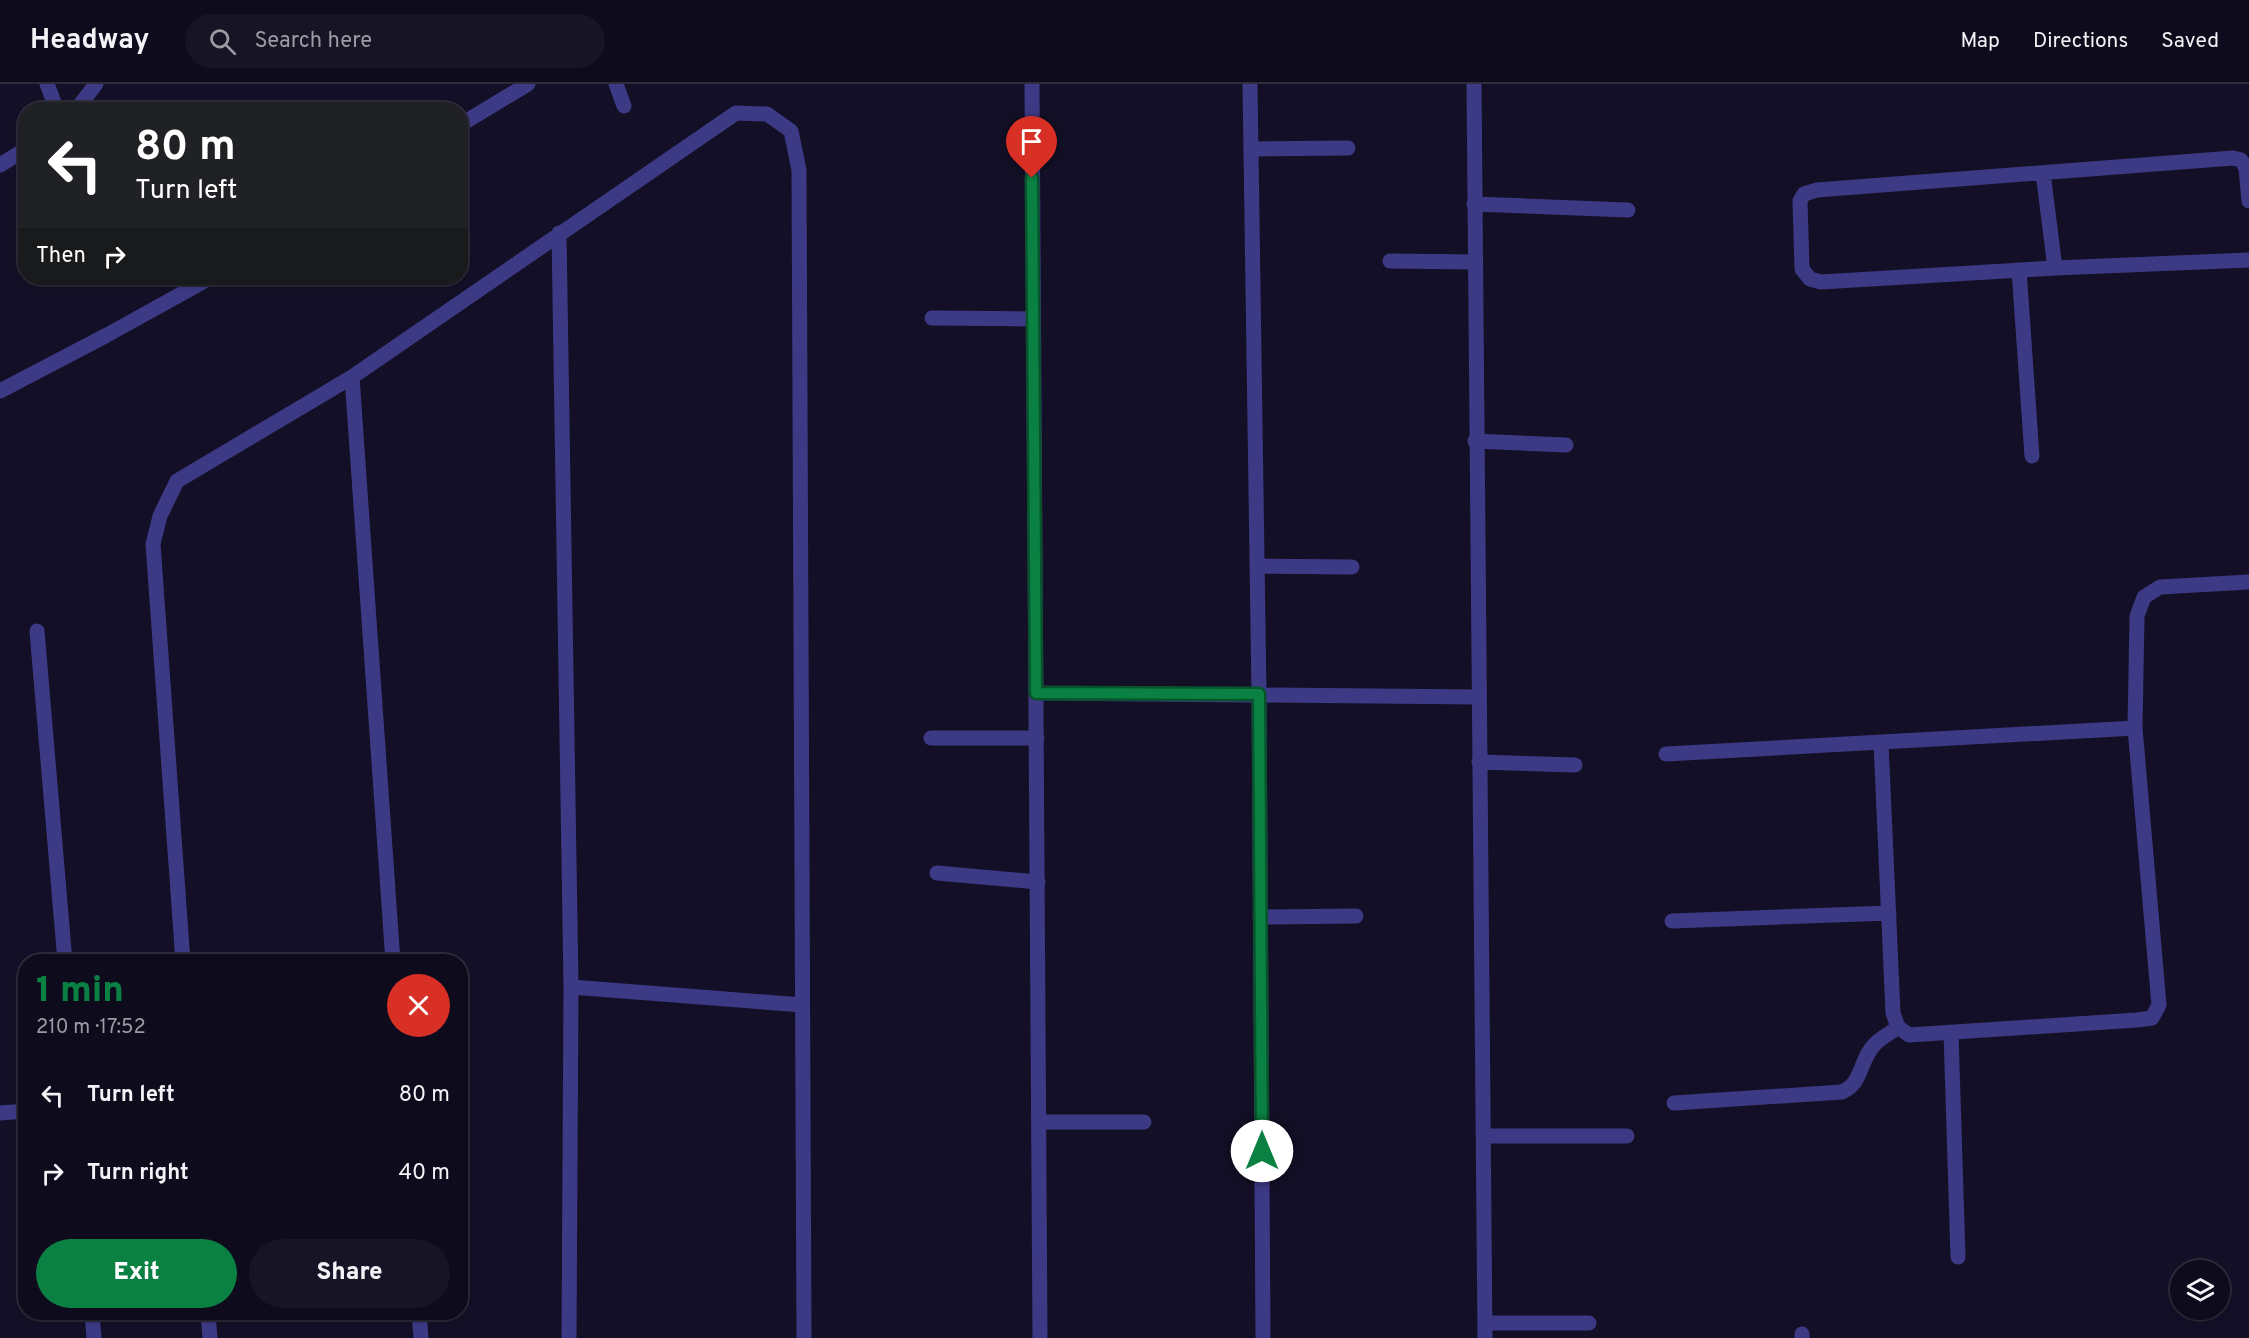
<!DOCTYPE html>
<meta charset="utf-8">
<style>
body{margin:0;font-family:Overpass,sans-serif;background:#171425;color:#f1f3f6;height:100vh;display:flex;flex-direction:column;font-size:22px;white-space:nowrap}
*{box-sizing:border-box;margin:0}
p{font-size:20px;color:#9b9ba3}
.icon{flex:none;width:33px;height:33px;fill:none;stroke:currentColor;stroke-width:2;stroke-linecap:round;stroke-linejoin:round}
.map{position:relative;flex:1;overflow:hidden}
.side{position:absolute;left:18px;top:870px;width:450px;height:366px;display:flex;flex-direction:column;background:#0e0b1c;border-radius:24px;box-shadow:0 2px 4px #0004,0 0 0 2px #2e2b3b}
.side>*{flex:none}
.hud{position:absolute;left:18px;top:18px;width:450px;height:183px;border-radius:24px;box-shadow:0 2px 4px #0004,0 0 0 2px #2e2b3b;background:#202124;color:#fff;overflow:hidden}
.controls{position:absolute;left:2170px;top:1176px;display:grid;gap:12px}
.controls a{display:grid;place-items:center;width:60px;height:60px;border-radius:50%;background:#0e0b1c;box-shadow:0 2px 4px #0004,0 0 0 2px #2e2b3b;font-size:30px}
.pin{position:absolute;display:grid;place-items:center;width:51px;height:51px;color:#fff;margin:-62px -26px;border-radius:50% 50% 50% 0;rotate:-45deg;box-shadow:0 0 6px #0007}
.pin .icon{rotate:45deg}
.me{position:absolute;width:66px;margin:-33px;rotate:0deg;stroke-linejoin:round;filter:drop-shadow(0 0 4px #0008)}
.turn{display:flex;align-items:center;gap:21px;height:126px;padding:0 18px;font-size:27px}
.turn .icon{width:78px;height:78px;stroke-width:2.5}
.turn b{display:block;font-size:42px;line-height:51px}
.then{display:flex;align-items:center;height:57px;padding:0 18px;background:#0003;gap:12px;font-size:22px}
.round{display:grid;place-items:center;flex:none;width:63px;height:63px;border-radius:32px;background:#171425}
.headline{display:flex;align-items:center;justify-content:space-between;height:102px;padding:0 18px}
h1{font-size:36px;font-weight:800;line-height:45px;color:#0b8043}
.action{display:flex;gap:12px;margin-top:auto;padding:12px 18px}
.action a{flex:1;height:69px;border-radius:36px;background:#0b8043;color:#fff;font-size:24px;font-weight:800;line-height:69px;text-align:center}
.action a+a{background:#171425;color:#f1f3f6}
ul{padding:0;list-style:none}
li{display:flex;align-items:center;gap:18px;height:78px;padding:0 18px}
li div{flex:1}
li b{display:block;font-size:22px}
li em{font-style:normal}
header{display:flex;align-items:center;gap:36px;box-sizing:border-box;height:84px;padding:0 30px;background:#0e0b1c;border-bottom:2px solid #2e2b3b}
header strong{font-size:28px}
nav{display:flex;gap:33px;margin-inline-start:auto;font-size:21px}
.search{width:420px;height:54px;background:#171425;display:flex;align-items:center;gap:15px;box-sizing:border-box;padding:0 21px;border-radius:33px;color:#9b9ba3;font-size:22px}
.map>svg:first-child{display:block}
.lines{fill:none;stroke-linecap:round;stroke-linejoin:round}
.lane{stroke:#3d3a85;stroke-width:15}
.street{stroke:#3d3a85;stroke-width:15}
.route-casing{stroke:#07532c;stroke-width:15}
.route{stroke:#0b8043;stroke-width:10}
</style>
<header>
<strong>Headway</strong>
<div class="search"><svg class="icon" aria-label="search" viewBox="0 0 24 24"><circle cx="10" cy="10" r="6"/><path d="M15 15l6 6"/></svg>Search here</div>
<nav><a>Map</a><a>Directions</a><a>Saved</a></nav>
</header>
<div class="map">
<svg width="2249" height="1254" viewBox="0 0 2249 1254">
<rect width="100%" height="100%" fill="#130f26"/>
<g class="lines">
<path class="lane" d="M1251,65L1348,64
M1474,120L1628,126
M1390,177L1475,178
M932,234L1033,235
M1475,357L1566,361
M1257,482L1352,483
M931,654H1037
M1479,678L1575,681
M937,789L1038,798
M1260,833L1356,832
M1039,1038H1144
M1484,1052H1627
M1485,1239H1589"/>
<path class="street" d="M47,0L57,26
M616,0L624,22
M1032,0L1040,1254
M1250,0L1259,610L1263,1254
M1474,0L1485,1254
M76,26L96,0
M460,41L528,0
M0,81L26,65
M2043,89L2055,184
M2249,117L2246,84L2241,76L2233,74L1817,106L1804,110L1800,117L1802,185L1810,195L1821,198L2055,184L2249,176
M559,149L571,903L569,1254
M2019,186L2032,372
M0,307L107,251L210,194
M37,547L65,878
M1036,609L1479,613
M1881,659L1893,929L1898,943L1909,951L2137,936L2152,934L2159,921L2135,644L2137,532L2144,513L2160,503L2249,498
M1666,670L2135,644
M1672,837L1889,829
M183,878L153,460L160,432L177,397L352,293
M393,878L352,293L736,29L767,30L791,47L799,86L804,1254
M571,903L802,921
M1951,949L1958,1173
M1674,1019L1842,1008C1863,999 1859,977 1874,961C1880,954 1891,949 1898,943
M0,1029L26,1027
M92,1228L94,1254
M208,1228L210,1254
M419,1228L421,1254
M1802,1250V1254"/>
</g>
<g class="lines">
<defs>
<path id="route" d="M1032,94L1036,609L1259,610L1262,1067"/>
</defs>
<use href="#route" class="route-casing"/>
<use href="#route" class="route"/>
</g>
</svg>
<div class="controls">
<a><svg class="icon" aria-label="layers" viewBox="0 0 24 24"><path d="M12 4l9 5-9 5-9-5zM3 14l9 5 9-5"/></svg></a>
</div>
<div class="pin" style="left:1032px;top:94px;background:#d93025"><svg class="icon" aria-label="arrive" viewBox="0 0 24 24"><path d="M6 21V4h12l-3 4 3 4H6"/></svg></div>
<svg class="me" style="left:1262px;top:1067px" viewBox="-20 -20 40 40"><circle r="19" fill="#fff"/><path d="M0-13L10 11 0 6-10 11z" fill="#0b8043"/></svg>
<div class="hud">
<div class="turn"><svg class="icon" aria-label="left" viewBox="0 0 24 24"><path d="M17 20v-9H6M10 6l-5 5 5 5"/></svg><div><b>80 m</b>Turn left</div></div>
<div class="then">Then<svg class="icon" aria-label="right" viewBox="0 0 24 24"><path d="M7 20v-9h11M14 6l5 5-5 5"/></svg></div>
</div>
<section class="side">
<div class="headline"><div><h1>1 min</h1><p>210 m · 17:52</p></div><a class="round" style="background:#d93025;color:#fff"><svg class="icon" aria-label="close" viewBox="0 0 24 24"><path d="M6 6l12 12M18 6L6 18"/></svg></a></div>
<ul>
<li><svg class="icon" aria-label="left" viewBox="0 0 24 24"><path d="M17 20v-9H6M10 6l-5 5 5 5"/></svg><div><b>Turn left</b></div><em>80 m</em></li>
<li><svg class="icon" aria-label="right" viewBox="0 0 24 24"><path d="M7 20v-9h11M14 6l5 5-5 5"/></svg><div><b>Turn right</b></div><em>40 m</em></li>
</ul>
<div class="action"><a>Exit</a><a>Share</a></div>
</section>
</div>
